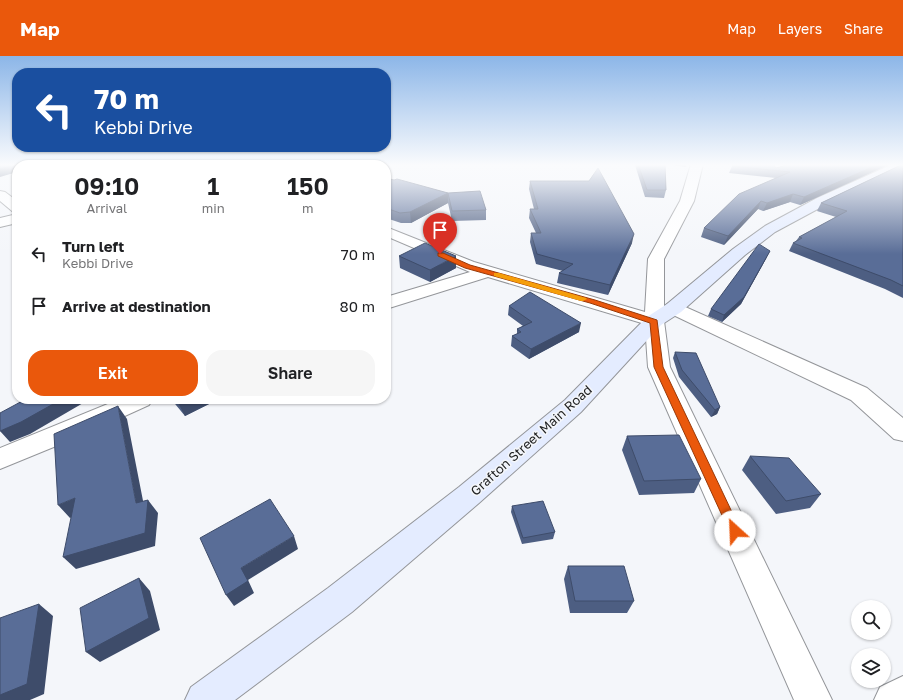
<!DOCTYPE html>
<style>
body{margin:0;font-family:"Golos Text",sans-serif;background:#f6f6f6;color:#202124;height:100vh;display:flex;flex-direction:column;font-size:15px;white-space:nowrap}
*{box-sizing:border-box;margin:0}
p{font-size:13px;color:#757577}
.icon{flex:none;width:22px;height:22px;fill:none;stroke:currentColor;stroke-width:2;stroke-linecap:round;stroke-linejoin:round}
.map{position:relative;flex:1;overflow:hidden}
.sheet{position:absolute;left:12px;top:104px;width:379px;height:244px;display:flex;flex-direction:column;background:#fff;border-radius:16px;box-shadow:0 1px 3px #0004}
.sheet>*{flex:none}
.top-card{position:absolute;left:12px;top:12px;width:379px;height:84px;border-radius:16px;box-shadow:0 1px 3px #0004;background:#1a4fa0;color:#fff;overflow:hidden}
.tools{position:absolute;left:851px;top:544px;display:grid;gap:8px}
.tools a{display:grid;place-items:center;width:40px;height:40px;border-radius:50%;background:#fff;box-shadow:0 1px 3px #0004;font-size:20px}
.pin{position:absolute;display:grid;place-items:center;width:34px;height:34px;color:#fff;margin:-41px -17px;border-radius:50% 50% 50% 0;rotate:-45deg;box-shadow:0 0 4px #0007}
.pin .icon{rotate:45deg}
.me{position:absolute;width:44px;margin:-22px;rotate:335deg;stroke-linejoin:round;filter:drop-shadow(0 0 3px #0008)}
.turn{display:flex;align-items:center;gap:14px;height:84px;padding:0 16px;font-size:18px}
.turn .icon{width:52px;height:52px;stroke-width:2.5}
.turn b{display:block;font-size:28px;line-height:34px}
.eta{display:flex;justify-content:space-evenly;align-items:center;height:68px;text-align:center}
.eta b{font-size:24px;font-weight:600;line-height:28px}
.cta{display:flex;gap:8px;margin-top:auto;padding:8px 16px}
.cta a{flex:1;height:46px;border-radius:16px;background:#ea580c;color:#fff;font-size:16px;font-weight:600;line-height:46px;text-align:center}
.cta a+a{background:#f6f6f6;color:#202124}
ul{padding:0;list-style:none}
li{display:flex;align-items:center;gap:12px;height:52px;padding:0 16px}
li div{flex:1}
li b{display:block;font-size:15px}
li em{font-style:normal}
header{display:flex;align-items:center;gap:24px;box-sizing:border-box;height:56px;padding:0 20px;background:#ea580c;color:#fff}
header strong{font-size:19px}
nav{display:flex;gap:22px;margin-inline-start:auto;font-size:14px}
.map>svg:first-child{display:block}
.lines{fill:none;stroke-linecap:round;stroke-linejoin:round}
.street-casing{stroke:#94969a;stroke-width:2}
.secondary-casing{stroke:#94969a;stroke-width:2}
.street{fill:#fff;fill-rule:evenodd}
.secondary{fill:#e4ecff;fill-rule:evenodd}
.wall{fill:#4d5e82}
.shaded-wall{fill:#3e4c6a}
.building{fill:#596d97;stroke:#3e4c6a}
.route{fill:#ea580c;stroke:#983908}
.slow{fill:#f59e0b}
.labels{text-anchor:middle;dominant-baseline:central;stroke-width:3;stroke-linejoin:round;paint-order:stroke}
.street-label{font-size:13px;fill:#1f2021;stroke:#f4f6fa}
</style>
<header>
<strong>Map</strong>
<nav><a>Map</a><a>Layers</a><a>Share</a></nav>
</header>
<div class="map">
<svg width="903" height="644" viewBox="0 0 903 644">
<rect width="100%" height="100%" fill="#f4f6fa"/>
<g class="lines">
<defs>
<path id="street" d="M202,108H218L219,109H203Z
M691,108H703L694,145L664,203V265L670,311L832,644H794L648,311L645,268L488,221L386,253V241L470,216L386,180V171L474,206L645,256L648,203L680,145Z
M0,135L5,136L17,145V156L12,155L0,145Z
M17,158V167L0,171V162Z
M674,246L867,332L903,362V385L894,383L851,344L667,256L665,252L667,248Z
M120,343H153L149,349L83,379L0,413V392Z
M903,620V644H874L880,631Z"/>
<path id="secondary" d="M893,108H903V112L827,148L775,176L745,199L681,256L661,269L581,356L479,447L352,556L235,644H185L191,631L328,532L459,431L565,344L647,261L667,248L733,193L765,170L817,142Z"/>
</defs>
<use href="#street" class="street-casing"/>
<use href="#secondary" class="secondary-casing"/>
<use href="#street" class="street"/>
<use href="#secondary" class="secondary"/>
</g>
<path class="wall" d="M626,108H687L686,111L665,108L666,134L664,142L645,141L635,109Z
M790,108H890L800,149L790,146L763,155L758,153L724,189L701,181L704,172L776,122L729,117L732,110L776,112Z
M903,108V242L885,233L789,195L793,187L796,185L799,181L836,161L817,155L821,147Z
M386,122L448,137L486,154V164L452,165L448,147L411,167H401L386,162Z
M530,125L632,187L608,239L557,227L559,217L563,215L536,208L530,186L531,177H536L529,162L530,153H534L529,133Z
M399,200L456,212L430,226L400,212Z
M767,201L741,248L722,266L708,260L711,253Z
M509,250L579,276L529,303L511,290L512,280L517,278V273L523,270L508,259Z
M675,296L720,351L717,358L711,361L679,321L673,302Z
M171,343H219L185,360Z
M627,380L701,423L694,437L639,439L622,394Z
M750,400L821,438L810,452L776,458L742,414Z
M512,450L555,476L553,483L522,488L511,456Z
M568,510L634,545L627,557H570L564,523Z"/>
<path class="shaded-wall" d="M879,108H890L800,149L804,141Z
M15,109L17,113V116L0,121V113Z
M448,137V147L411,167L410,156Z
M793,138L790,146L763,155L767,147Z
M761,145L758,153L724,189L728,180Z
M634,178L632,187L608,239L610,229Z
M770,195L741,248L722,266L724,259Z
M456,200V212L430,226V214Z
M581,267L579,276L529,303L531,293Z
M62,343H90L30,378L10,386L0,375Z
M186,343H219L185,360L178,347Z
M118,350L127,363L146,460L136,447Z
M720,351L717,358L711,361L715,354Z
M75,442L87,455L70,462L58,449Z
M148,444L158,457L155,490L76,513L63,501Z
M294,480L298,493L248,524L254,537L234,550L226,539L241,512Z
M139,522L150,535L160,574L100,606L86,596Z
M39,548L53,560L44,638L30,644H0V639Z"/>
<path class="building" d="M0,108H109V109H17V110L15,109L0,113Z
M638,108H665L666,134H647Z
M734,108H773L776,112L790,108H879L804,141L793,138L767,147L761,145L728,180L704,172L739,138L790,116L732,110Z
M903,108V230L891,224L793,187L802,182L799,181L847,155L821,147Z
M598,112L634,178L610,229L559,217L573,208L537,198L531,177H541L530,153H538L530,125H589Z
M386,122L394,124L397,123L448,137L480,135L486,154L452,155L448,137L410,156L400,157L386,152Z
M425,187L456,200L430,214L399,200Z
M759,188L770,195L744,241L724,259L711,253Z
M530,236L581,267L531,293L512,280L521,276L517,273L532,266L509,250Z
M675,296L696,297L720,351L715,354L682,314Z
M26,343H62L21,366L0,375V357Z
M175,343H186L178,347Z
M118,350L136,447L148,444L145,477L63,501L75,442L58,449L54,378Z
M679,379L701,423L644,425L627,380Z
M750,400L789,402L821,438L786,445Z
M270,443L294,480L241,512L248,525L226,539L200,482Z
M543,445L555,476L523,482L512,450Z
M568,510H624L634,545H575Z
M139,522L149,562L86,596L80,552Z
M39,548L27,628L0,639V562Z"/>
<linearGradient id="sky" x2="0" y2="1"><stop stop-color="#8cb6e8"/><stop offset="0.55" stop-color="#fafbfd"/><stop offset="1" stop-color="#fafbfd" stop-opacity="0"/></linearGradient>
<rect width="903" height="198" fill="url(#sky)"/>
<path class="route" d="M438,197H443L470,209L595,244L657,264L663,311L741,475L739,479L735,481L731,479L654,311L650,267L590,247L465,212L438,200Z"/>
<path class="slow" d="M494,217H499L586,242L587,243L583,245H581L494,220Z"/>
<g class="labels">
<g class="street-label">
<text transform="translate(531 384) rotate(-42)">Grafton Street Main Road</text>
</g>
</g>
</svg>
<div class="tools">
<a><svg class="icon" aria-label="search" viewBox="0 0 24 24"><circle cx="10" cy="10" r="6"/><path d="M15 15l6 6"/></svg></a>
<a><svg class="icon" aria-label="layers" viewBox="0 0 24 24"><path d="M12 4l9 5-9 5-9-5zM3 14l9 5 9-5"/></svg></a>
</div>
<div class="pin" style="left:440px;top:198px;background:#d93025"><svg class="icon" aria-label="arrive" viewBox="0 0 24 24"><path d="M6 21V4h12l-3 4 3 4H6"/></svg></div>
<svg class="me" style="left:735px;top:475px" viewBox="-20 -20 40 40"><circle r="19" fill="#fff"/><path d="M0-13L10 11 0 6-10 11z" fill="#ea580c"/></svg>
<div class="top-card">
<div class="turn"><svg class="icon" aria-label="left" viewBox="0 0 24 24"><path d="M17 20v-9H6M10 6l-5 5 5 5"/></svg><div><b>70 m</b>Kebbi Drive</div></div>
</div>
<section class="sheet">
<div class="eta">
<div><b>09:10</b><p>Arrival</p></div>
<div><b>1</b><p>min</p></div>
<div><b>150</b><p>m</p></div>
</div>
<ul>
<li><svg class="icon" aria-label="left" viewBox="0 0 24 24"><path d="M17 20v-9H6M10 6l-5 5 5 5"/></svg><div><b>Turn left</b><p>Kebbi Drive</p></div><em>70 m</em></li>
<li><svg class="icon" aria-label="arrive" viewBox="0 0 24 24"><path d="M6 21V4h12l-3 4 3 4H6"/></svg><div><b>Arrive at destination</b></div><em>80 m</em></li>
</ul>
<div class="cta"><a>Exit</a><a>Share</a></div>
</section>
</div>
